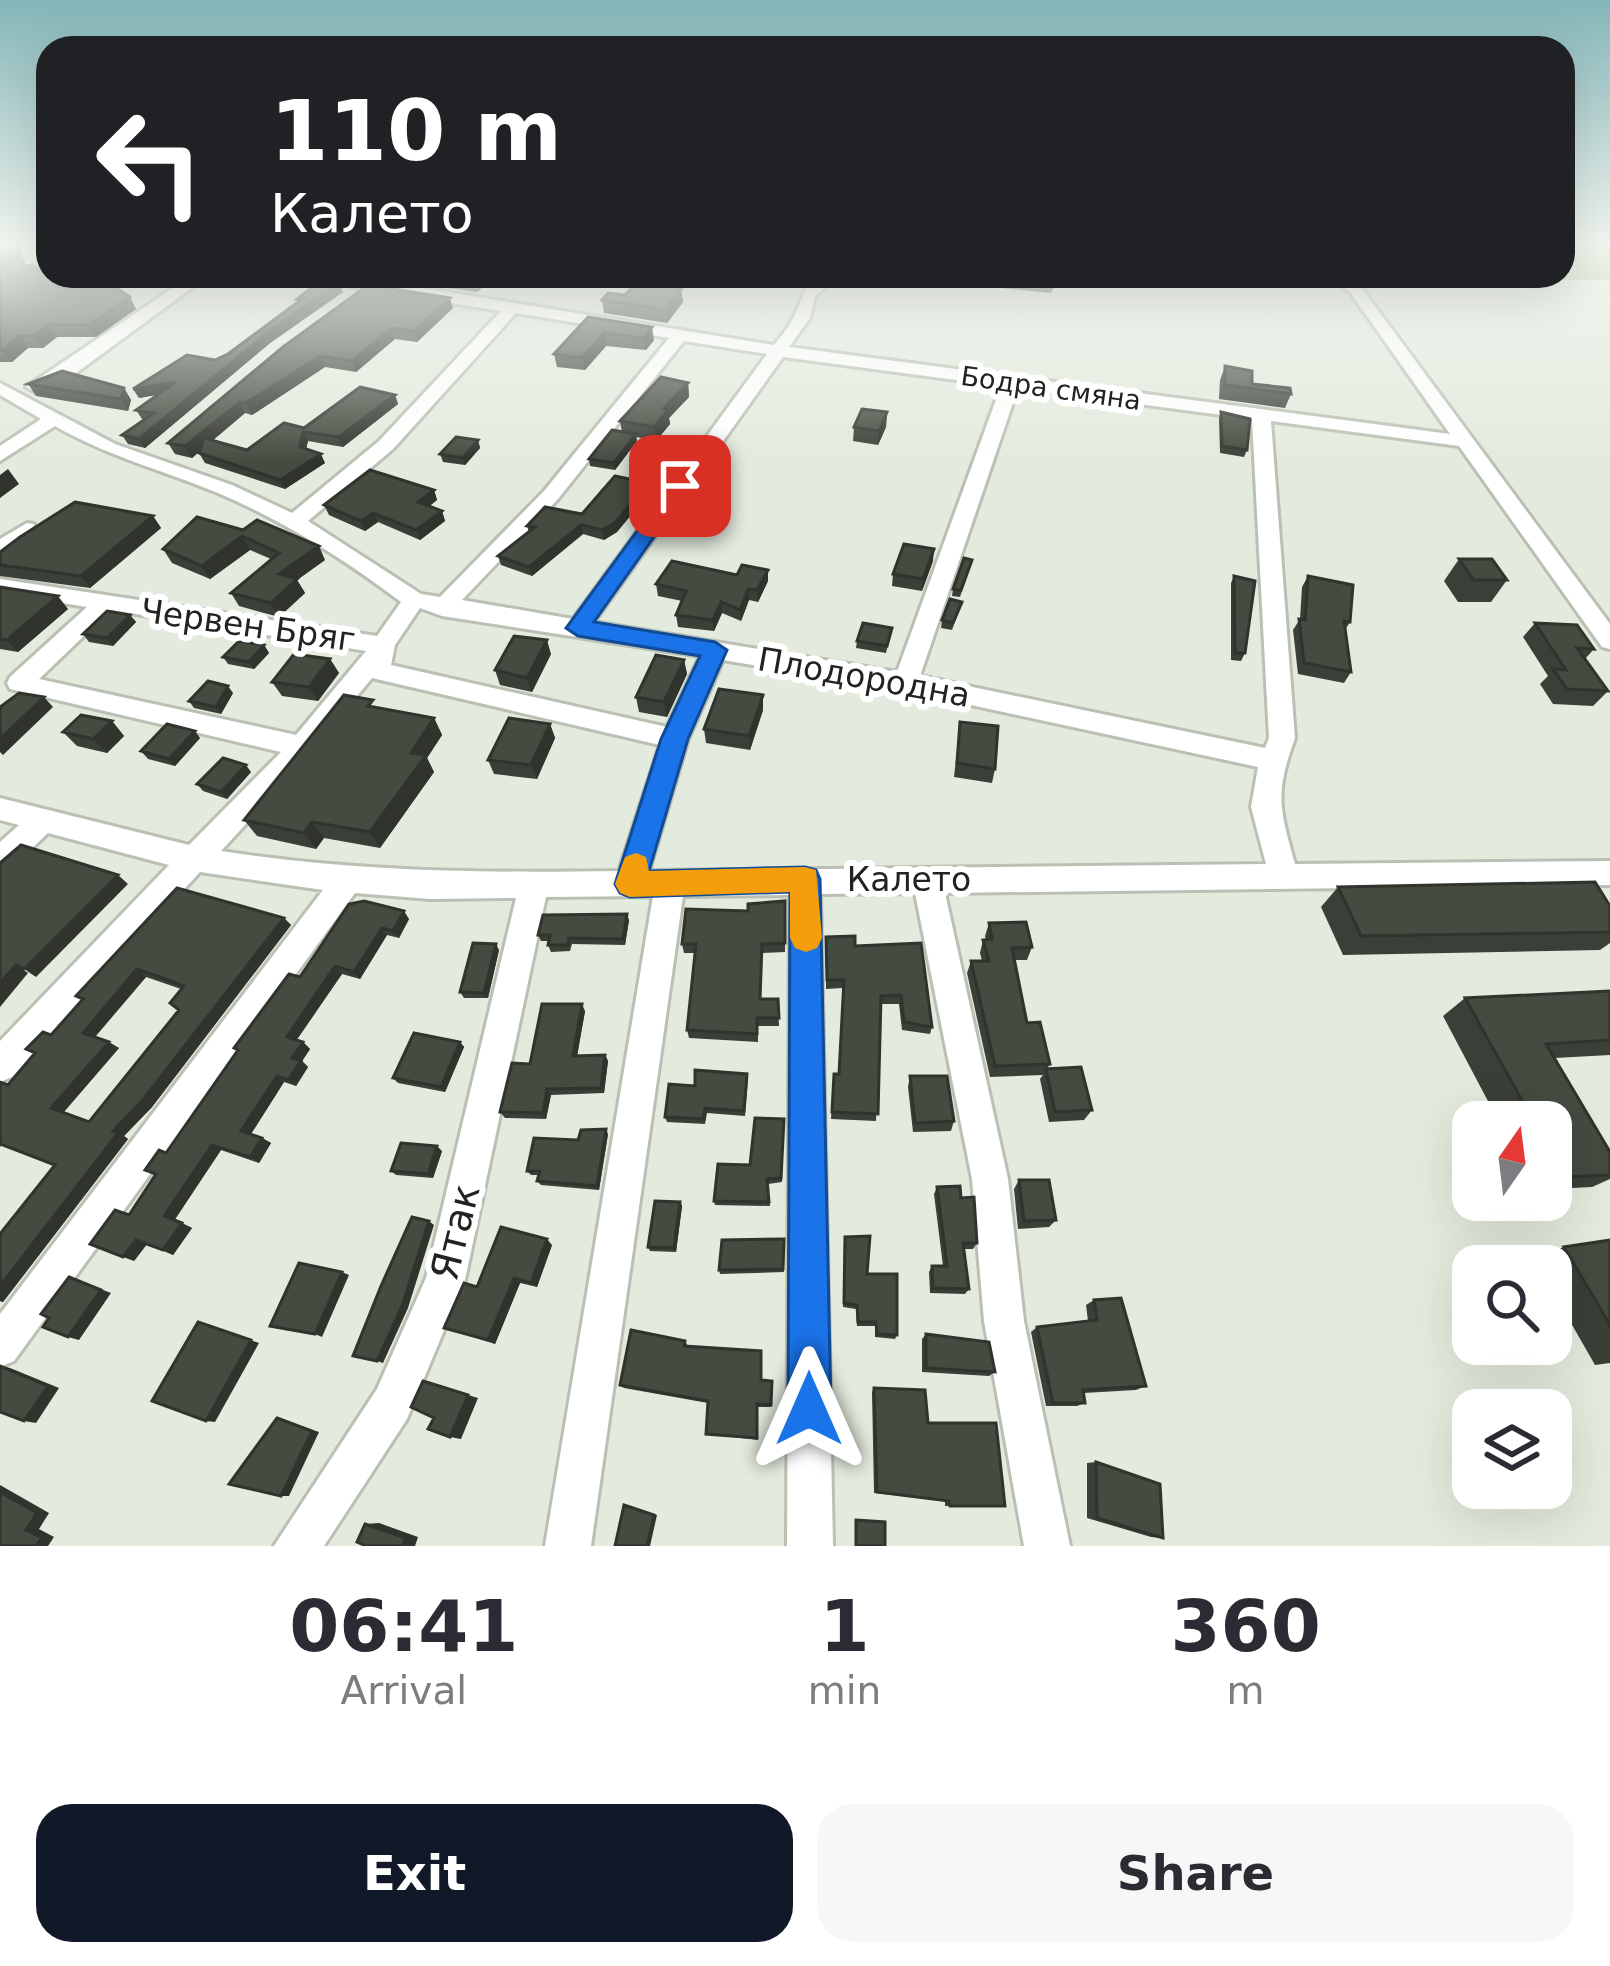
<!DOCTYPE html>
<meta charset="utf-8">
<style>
body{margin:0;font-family:"DejaVu Sans",sans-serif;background:#f7f7f7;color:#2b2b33;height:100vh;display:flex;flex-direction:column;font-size:45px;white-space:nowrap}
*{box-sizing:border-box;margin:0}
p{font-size:39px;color:#7c7c81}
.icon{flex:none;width:66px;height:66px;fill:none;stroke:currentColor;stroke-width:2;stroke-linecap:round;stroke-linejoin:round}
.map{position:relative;height:1546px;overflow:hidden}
.drawer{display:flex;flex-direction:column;background:#fff;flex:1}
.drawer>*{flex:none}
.guide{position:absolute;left:36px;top:36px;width:1539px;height:252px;border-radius:36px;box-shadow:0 12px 48px #0002;background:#202124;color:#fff;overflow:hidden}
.needle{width:78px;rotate:14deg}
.tools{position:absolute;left:1452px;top:1101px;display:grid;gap:24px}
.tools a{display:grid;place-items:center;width:120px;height:120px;border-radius:24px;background:#fff;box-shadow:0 12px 48px #0002;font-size:60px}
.pin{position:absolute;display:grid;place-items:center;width:102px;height:102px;color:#fff;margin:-51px;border-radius:24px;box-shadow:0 6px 18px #0006}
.me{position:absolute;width:132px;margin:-66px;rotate:0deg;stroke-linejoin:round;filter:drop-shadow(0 0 9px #0008)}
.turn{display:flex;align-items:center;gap:42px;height:252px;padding:0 36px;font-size:54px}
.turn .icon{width:156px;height:156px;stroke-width:2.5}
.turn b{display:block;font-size:84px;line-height:102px}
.eta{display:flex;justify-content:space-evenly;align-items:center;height:204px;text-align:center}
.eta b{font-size:72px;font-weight:700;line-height:84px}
.primary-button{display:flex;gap:24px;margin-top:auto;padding:24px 36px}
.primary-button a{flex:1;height:138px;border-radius:36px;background:#111827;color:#fff;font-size:48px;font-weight:700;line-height:138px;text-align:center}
.primary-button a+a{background:#f7f7f7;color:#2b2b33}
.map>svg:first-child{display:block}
.forest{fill:#9cc57c}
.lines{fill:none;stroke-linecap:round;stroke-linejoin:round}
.minor-casing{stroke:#bac1b4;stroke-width:6}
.minor{fill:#fff;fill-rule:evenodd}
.wall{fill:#3a4037;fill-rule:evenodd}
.shaded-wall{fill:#30342d}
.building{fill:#444b40;stroke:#30342d;stroke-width:3;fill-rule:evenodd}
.route{fill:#1a73e8;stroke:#114b97;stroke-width:3}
.slow{fill:#f59e0b}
.labels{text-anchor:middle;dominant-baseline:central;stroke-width:12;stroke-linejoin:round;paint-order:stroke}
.far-street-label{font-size:27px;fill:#21231f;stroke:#fff}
.street-label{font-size:33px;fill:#21231f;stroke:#fff}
.near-street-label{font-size:39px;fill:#21231f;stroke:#fff}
</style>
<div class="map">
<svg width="1610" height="1546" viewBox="0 0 1610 1546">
<rect width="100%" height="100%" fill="#e3ebde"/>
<path class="forest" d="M1563,246H1610V280L1360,281L1356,276H1563Z"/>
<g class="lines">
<defs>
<path id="minor" d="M191,276H208L72,376L35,392L26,387Z
M280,276H323L422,288L774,345C780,337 788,329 792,320C807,294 801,276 839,276L815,296L810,318L789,347L1450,434L1350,292L1328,276H1345L1360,286L1610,624V649L1602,647L1459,446L1271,421L1295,738C1275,794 1279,806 1295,864L1610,861V885L945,893L1008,1179L1024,1321L1070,1546H1024L984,1321L972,1179L915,893L820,894L833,1546H787L790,895L683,896L591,1546H545L653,896L546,897L465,1280L407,1419L324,1546H274L377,1389L426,1278L516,898L430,899L355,893L14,1361L0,1367V1314L323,890L200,872L12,1077L0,1082V1041L169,865L48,833L10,869L0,872V842L19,825L0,820V798L189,845L281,752L10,689L7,683L10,677L87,607L0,593V579L377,636L401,602C344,559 284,521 218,493C162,470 107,456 55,426L0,461V446L41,419L0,395V383L115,444L232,485L292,513L379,441L501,311ZM516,313L669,338L544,491L440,597L421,594L308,521L393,449ZM684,341L767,354L573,619L462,600L558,499ZM783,357L1001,386L897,672L594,622ZM1018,388L1252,419L1269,738L1265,748L920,676ZM420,608L442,616L700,656L667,727L391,665L395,645ZM111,610L366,651L296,735L39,679ZM723,660L906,691L1258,767L1251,807L1266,864L649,871L688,739ZM372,678L660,745L619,871C482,873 357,872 221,851L292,774Z
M27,523L34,524V534L0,557V539Z"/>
</defs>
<use href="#minor" class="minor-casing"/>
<use href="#minor" class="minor"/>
</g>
<path class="wall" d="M0,246L28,266L48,276L136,309L96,337H57L43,348H28L12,362H0Z
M359,276H496L477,292Z
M643,276H683L672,287L681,289L683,302L667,323L604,313L602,300L625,295Z
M946,276H1060L1051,293L963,284L964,280Z
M343,292L270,343L145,448L128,444L122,435L145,419H142L136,410L158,394L139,398L228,354L298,302L297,299Z
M453,308L417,342L395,339L356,372L325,367L252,415L245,413L213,440L247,450L395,395L398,404L343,447L308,441L306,449L325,463L285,489L205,463L199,453L200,450L192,458L175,454L168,443L283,347Z
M588,317L654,340L646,350L606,346L585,370L557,367L554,354Z
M1225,366L1252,384L1291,394L1285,408L1219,399L1220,380Z
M688,383L689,397L669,418L670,424L656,441L636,437L637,441L615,470L590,466L589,459L622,432L620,421Z
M28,384L124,388L131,400L128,411L36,396Z
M887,412L886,427L878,445L853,441L854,427Z
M1221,412L1247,450L1244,457L1220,453L1219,419Z
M478,440L480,448L465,465L443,462L440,454Z
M434,490L437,500L429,506L442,511L445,521L420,540L378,522L365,531L329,515L324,505Z
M649,493L617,532L604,540L583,534L532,576L501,565L498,556L529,532L527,526L582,514Z
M153,516L161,528L90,588L0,576V552Z
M197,517L325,560L297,580L305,593L279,617L239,606L231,593L271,559L250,550L210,579L172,563L163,549Z
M1459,559L1507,580L1491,602H1458L1444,581Z
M933,561L922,591L892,586L893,574Z
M970,567L960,597L952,596L953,589Z
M768,570V581L758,602L749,600L741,621L722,613L714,631L678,627L676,615L682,601L658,596L656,584Z
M1234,576L1245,653L1241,661L1231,660V583Z
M1308,576L1350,622L1345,630L1351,672L1344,683L1298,674L1293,630L1300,619L1302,587Z
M0,587L68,609L18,652L0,649Z
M962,602L952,630L941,628L942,620Z
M130,615L136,622L113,646L89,642L83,634Z
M1535,623L1594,649L1585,659L1608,691L1593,706L1553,704L1540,684L1548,676L1523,637Z
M892,628L886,653L856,648L857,641Z
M264,645L269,653L254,669L228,664L223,657Z
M551,654L532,692L500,685L495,670Z
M330,659L339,673L318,701L282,696L272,682Z
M684,660L687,674L667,717L639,712L636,697Z
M233,693L221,714L194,708L189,701Z
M763,695V710L750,750L706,743L704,729Z
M377,708L434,718L442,735L427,758L434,772L380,848L324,838L316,849L257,836L244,820Z
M112,721L124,736L107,753L77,746L63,732Z
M960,722L995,769L992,783L954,777Z
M550,724L555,738L537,779L494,774L488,760Z
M200,738L175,766L148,759L141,751Z
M251,772L227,799L203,791L197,784Z
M1338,887L1610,906V943L1600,950L1343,955L1321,907Z
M177,888L284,918L291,925L152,1107L124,1136L128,1139L3,1302L0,1301V1234L55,1166L2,1145L0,1147V1082L8,1085L35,1054L26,1049L51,1035L82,1000L76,996ZM146,977L181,989L179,1010L89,1122L63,1113L119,1048L95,1037Z
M785,901V952L762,953L761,999H778L779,1026H758V1042L689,1038L687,1030L695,953H684L682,944L748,911Z
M349,904L409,919L399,938L387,935L360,979L342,974L296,1040L303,1042L310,1049L302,1061L308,1067L296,1086L284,1082L251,1134L262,1138L271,1143L259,1163L221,1150L174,1220L192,1228L173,1255L147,1244L134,1261L155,1175L145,1170L166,1153L237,1051L234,1048L300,977Z
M629,920L625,945L572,944L570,951L551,952L548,945V941H541L538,935Z
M989,923L1032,947L1027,960H1014L1027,1023L1050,1064L1047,1069L1092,1110L1084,1120L1049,1122L1040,1079L1043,1075L990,1077L967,973L971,961H982L980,953L983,940H986L985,936Z
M826,937L855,946L932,1027L930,1034L902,1030L899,1004H881L876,1121L831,1119L834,1074H839L843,988L826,989Z
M499,950L488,998H464L460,992Z
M1610,991V1055L1555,1058L1610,1152V1179L1592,1187L1551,1189V1122H1499L1443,1016L1465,998Z
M585,1011L577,1056L605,1055L608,1061L604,1093L551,1095L546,1119L505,1118L500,1112L530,1064Z
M460,1042L464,1047L445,1092L398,1083L393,1078Z
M910,1076L954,1121L951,1131L913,1132L908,1087Z
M748,1079L745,1116L707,1113L705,1124L667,1122L665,1117L695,1086Z
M784,1119L782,1182L768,1184L770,1206L715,1205L714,1201L750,1165Z
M608,1134L599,1190L541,1185L537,1181L539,1175H531L527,1171Z
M442,1151L433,1178L396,1175L391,1171Z
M1019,1180L1056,1220L1049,1227L1018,1229L1014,1189Z
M937,1187L961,1198L977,1243L973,1249H964L969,1289L965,1294L930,1293L929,1272L932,1266H943L934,1194Z
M680,1202L682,1206L676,1252L650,1251L648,1247Z
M784,1239V1272L720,1274L719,1270Z
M1610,1240V1363L1595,1365L1551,1288V1266H1538L1533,1257L1564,1247Z
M844,1242L867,1274L897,1335L895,1339L875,1337V1326H857L856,1309L843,1307Z
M552,1245L537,1287L520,1283L495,1344L444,1328L477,1287Z
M1094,1300L1146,1386L1136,1390L1084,1393L1085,1403L1077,1406H1046L1031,1332L1037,1327L1088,1321L1086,1305Z
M926,1334L995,1372L989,1376L922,1372V1339Z
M685,1341L688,1346L762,1354V1380L772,1381L773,1384L771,1407H758V1440L706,1434L708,1403L624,1388L620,1385Z
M874,1388L928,1423L1005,1506H945V1501L874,1493L872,1392Z
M1096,1462L1163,1538L1151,1537L1087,1518V1463Z"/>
<path class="shaded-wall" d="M478,276H496L477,292L474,279Z
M669,276H683L662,299L661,285Z
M339,283L343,292L270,343L145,448L139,439L266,334Z
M681,289L683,302L667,323L665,310Z
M130,297L136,309L96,337L88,325Z
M450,298L453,308L417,342L414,331Z
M49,325L57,337L43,348L35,336Z
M652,327L654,340L646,350L644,338Z
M391,328L395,339L356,372L352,361Z
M604,333L606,346L585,370L582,358Z
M20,336L28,348L12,362L3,350Z
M320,356L325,367L252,415L246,403Z
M176,382L181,391L139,398L133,389Z
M688,383L689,397L669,418L670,424L656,441L654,427L663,409Z
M124,388L131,400L128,411L121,399Z
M395,395L398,404L343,447L339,437Z
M240,402L245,413L192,458L185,446Z
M887,412L886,427L878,445L879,431Z
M303,432L308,441L304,456L300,447Z
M636,434L637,441L615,470L614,463Z
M478,440L480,448L465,465L463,458Z
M321,454L325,463L285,489L280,480Z
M8,469L19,484L0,498V475Z
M648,483L649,493L617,532L604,540L602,530Z
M434,490L437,500L422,512L418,502Z
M442,511L445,521L420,540L416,530Z
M373,513L378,522L365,531L361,521Z
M153,516L161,528L90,588L81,576Z
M581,525L583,534L532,576L529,567Z
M242,536L250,550L210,579L202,566Z
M319,546L325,560L297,580L305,593L279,617L271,603L279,574Z
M934,549L933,561L922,591L923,579Z
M768,570V581L758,602L757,590Z
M748,589L749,600L741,621L740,610Z
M58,596L68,609L18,652L7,640Z
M721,602L722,613L714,631L713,620Z
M130,615L136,622L113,646L107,638Z
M547,640L551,654L532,692L527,678Z
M264,645L269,653L254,669L249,662Z
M330,659L339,673L318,701L309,687Z
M684,660L687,674L667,717L664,702Z
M228,686L233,693L221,714L216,707Z
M763,695V710L750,750L749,736Z
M44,697L53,707L3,755L0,752V739Z
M434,718L442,735L427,758L434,772L380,848L370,832L411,753Z
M112,721L124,736L107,753L93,739Z
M550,724L555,738L537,779L531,765Z
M195,731L200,738L175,766L169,759Z
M246,765L251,772L227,799L221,792Z
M312,822L324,838L316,849L304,833Z
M118,875L128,884L36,977L24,969Z
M404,911L409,919L399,938L393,931Z
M627,914L629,920L625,945L623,939Z
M284,918L291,925L152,1107L124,1136L128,1139L3,1302L0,1301V1286L113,1131Z
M382,928L387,935L360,979L354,972Z
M496,944L499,950L488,998L484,993Z
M16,965L28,973L0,1007V983Z
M335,966L342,974L294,1044L287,1037Z
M137,969L146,977L93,1039L83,1033Z
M582,1004L585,1011L576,1062L573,1056Z
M109,1042L119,1048L62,1114L51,1108Z
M303,1042L310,1049L302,1061L308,1067L296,1086L288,1080L292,1058Z
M460,1042L464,1047L445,1092L441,1087Z
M605,1055L608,1061L604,1093L601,1088Z
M277,1076L284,1082L249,1137L241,1131Z
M547,1089L551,1095L546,1119L543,1113Z
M606,1129L608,1134L599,1190L597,1186Z
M262,1138L271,1143L259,1163L250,1157Z
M212,1145L221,1150L174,1221L164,1216Z
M437,1146L442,1151L433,1178L428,1174Z
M680,1202L682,1206L676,1252L674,1248Z
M429,1221L434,1225L408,1308L383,1363L377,1361Z
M182,1223L192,1228L173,1255L163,1250Z
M547,1239L552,1245L537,1287L531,1283Z
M136,1240L147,1244L134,1261L123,1257Z
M342,1272L349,1275L322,1337L315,1334Z
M69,1277L111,1293L79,1340L68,1337Z
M514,1278L520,1283L495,1344L488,1340Z
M198,1322L259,1343L215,1422L206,1421Z
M0,1366L10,1368L59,1388L36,1423L24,1421Z
M468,1395L478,1398L461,1439L450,1437Z
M277,1418L319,1432L289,1496H281Z
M0,1485L49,1513L39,1529L54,1537L48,1546H36L0,1492Z
M624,1505L657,1515L650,1546H647Z
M379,1523L418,1537L415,1546H402L365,1524Z"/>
<path class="building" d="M0,246H17L25,267L32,265L54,279L64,276H99L130,297L88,325H49L35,336H20L3,350H0Z
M450,276H478L474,279Z
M643,276H669L661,285L681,289L665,310L602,300L608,293L625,295Z
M1013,276H1056L1054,280Z
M322,280L339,283L266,334L139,439L122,435L154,413L136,410L176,382L133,389L187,355L215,360L228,354L302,299H297Z
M368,285L450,298L414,331L391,328L352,361L320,356L246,403L240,402L185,446L168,443L283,347Z
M588,317L652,327L644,338L604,333L582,358L554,354Z
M1225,366L1252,371V384L1290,388L1291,394L1225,385Z
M62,371L124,388L121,399L28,384Z
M661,377L688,383L663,409L668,410L654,427L620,421Z
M360,387L395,395L339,437L303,432L300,447L321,454L280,480L199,453L204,438L247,450L284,423L304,428Z
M862,409L887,412L879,431L854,427Z
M1221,412L1250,419L1247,450L1222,446Z
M612,430L636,434L614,463L589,459Z
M456,437L478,440L463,458L440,454Z
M370,470L434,490L418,502L442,511L416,530L373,513L361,521L324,505Z
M615,476L648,483L615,523L602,530L581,525L529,567L498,556L535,527L527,526L545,507L582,514Z
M75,502L153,516L81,576L0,565V552L20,537Z
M197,517L243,530L257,520L319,546L279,574L297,579L271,603L231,593L279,553L242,536L202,566L163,549Z
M904,544L934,549L923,579L893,574Z
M964,558L972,560L961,590L953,589Z
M1459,559H1492L1507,580H1474Z
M672,561L737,575L742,565L768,570L757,590L748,589L740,610L721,602L713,620L676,615L686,591L656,584Z
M1234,576L1255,581L1245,653H1235Z
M1308,576L1353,585L1350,622L1344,621L1351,672L1304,663L1299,619L1305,620Z
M0,587L58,596L7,640L0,639Z
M950,599L962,602L953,623L942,620Z
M107,611L130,615L107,638L83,634Z
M863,623L892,628L887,646L857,641Z
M1535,623L1577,625L1594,649L1577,648L1608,691L1567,689L1553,669L1566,670Z
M514,636L547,640L527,678L495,670Z
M239,641L264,645L249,662L223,657Z
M294,654L330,659L309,687L272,682Z
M656,655L684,660L664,702L636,697Z
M208,681L228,686L216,707L189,701Z
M719,689L763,695L749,736L704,729Z
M19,693L44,697L0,739V707Z
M344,695L373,700L368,706L434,718L411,753L426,755L370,832L312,822L304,833L244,820Z
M81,715L112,721L93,739L63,732Z
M509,718L550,724L531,765L488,760Z
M960,722L998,726L995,769L957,763Z
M167,724L195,731L169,759L141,751Z
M223,758L246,765L221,792L197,784Z
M21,845L118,875L24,969L16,965L0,983V863Z
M1595,882L1610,906V932L1361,936L1338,887Z
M177,888L284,918L142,1101L113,1131L118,1133L0,1286V1234L55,1165L0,1144V1082L8,1085L35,1053L26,1049L43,1032L51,1035L83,999L76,996ZM137,969L184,986L170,1003L179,1010L89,1122L51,1108L109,1042L83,1033Z
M364,901L404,911L393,931L382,928L354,972L335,966L287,1037L303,1042L292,1058L301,1061L288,1080L277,1076L241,1131L262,1138L250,1157L212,1145L164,1216L182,1223L163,1250L136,1240L123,1257L90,1244L115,1210L129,1215L156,1174L145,1170L159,1150L166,1153L238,1050L234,1048L289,974L300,977L349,904Z
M785,901V943L762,944L760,999H778L779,1018H757V1034L687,1030L696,944H682L686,909L748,911V904Z
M627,914L623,939L569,938L568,945H548L550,935H538L543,915Z
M1026,922L1032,947L1012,948L1027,1023L1040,1022L1050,1064L995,1066L971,961H989L983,940L992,939L989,923Z
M855,936V946L921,943L932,1027L904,1022L901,995L881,996L878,1114L832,1112L834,1074H839L844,980H827L826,937Z
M473,943L496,944L484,993L460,992Z
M1610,991V1040L1546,1044L1610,1152V1175L1564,1177L1551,1153V1122H1534L1465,998Z
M542,1004H582L573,1056L605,1055L601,1088L547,1089L543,1113L500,1112L512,1063L530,1064Z
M414,1033L460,1042L441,1087L393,1078Z
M1081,1067L1092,1110L1055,1112L1046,1069Z
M695,1070L747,1074L744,1111L705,1108L704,1119L665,1117L669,1084L695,1086Z
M910,1076H947L954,1121L915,1123Z
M755,1118L784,1119L781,1178L767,1179L769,1202L714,1201L718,1164L750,1165Z
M606,1129L597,1186L537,1181L540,1171H527L534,1138L578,1140L581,1130Z
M401,1143L437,1146L428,1174L391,1171Z
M1019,1180H1049L1056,1220L1024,1221Z
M960,1186L961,1198L974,1197L977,1243H963L969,1289L933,1288L932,1266H947L937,1187Z
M655,1201L680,1202L674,1248L648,1247Z
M412,1217L429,1221L402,1306L377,1361L353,1356L381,1286Z
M501,1227L547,1239L531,1283L514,1278L488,1340L444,1328L464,1283L477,1287Z
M870,1236L867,1274H897V1335L877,1334L876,1322H858L857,1305L844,1303L845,1237Z
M784,1239L783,1269L719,1270L722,1240Z
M1610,1240V1325L1564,1247Z
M299,1263L342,1272L315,1334L270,1326Z
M69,1277L101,1290L68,1337L43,1327L49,1318L41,1314Z
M1121,1298L1146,1386L1083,1390L1085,1403H1053L1037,1327L1097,1320L1094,1300Z
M198,1322L251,1340L206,1421L152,1401Z
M631,1330L685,1341L684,1346L761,1351V1380L772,1381L771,1405L757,1404V1438L706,1434L708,1401L620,1385Z
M926,1334L989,1342L995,1372L926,1368Z
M0,1366L48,1386L24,1421L0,1412Z
M423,1381L468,1395L450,1437L428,1429L434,1418L411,1407Z
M874,1388L925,1390L928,1423H996L1005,1506H950L949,1501L877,1492Z
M277,1418L312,1431L281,1496L229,1484Z
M1096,1462L1160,1484L1163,1538L1097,1518Z
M0,1492L37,1513L26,1530L42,1538L36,1546H0Z
M624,1505L654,1515L647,1546H615Z
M856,1520L885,1522V1546H856Z
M365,1524L406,1538L402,1546H366L357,1542Z"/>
<linearGradient id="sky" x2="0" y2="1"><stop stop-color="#83b5b7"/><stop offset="0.53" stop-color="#f2f6f0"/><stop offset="1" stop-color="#f2f6f0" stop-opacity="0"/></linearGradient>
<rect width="1610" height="462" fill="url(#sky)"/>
<path class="route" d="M673,482L690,486L594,622L715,642L727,650L688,739L649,871L805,867L816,870L820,879L831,1409L825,1425L809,1431L794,1425L788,1409L790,892L630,897L620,893L615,884L661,739L700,656L578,636L566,628Z"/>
<path class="slow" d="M636,853L646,857L649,871L805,867L816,870L822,938L817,948L806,952L795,948L790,938V892L630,897L620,893L615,884L625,857Z"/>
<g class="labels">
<g class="far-street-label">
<text transform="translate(1051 388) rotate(8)">Бодра смяна</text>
</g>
<g class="street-label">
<text transform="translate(248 625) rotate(8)">Червен Бряг</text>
<text transform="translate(864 677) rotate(10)">Плодородна</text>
<text x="909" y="879">Калето</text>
</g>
<g class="near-street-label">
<text transform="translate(455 1232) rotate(-76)">Ятак</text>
</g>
</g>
</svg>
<div class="tools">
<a><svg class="needle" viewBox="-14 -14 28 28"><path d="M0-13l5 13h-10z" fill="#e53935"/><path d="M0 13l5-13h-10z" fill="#7c7c81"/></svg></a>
<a><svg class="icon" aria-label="search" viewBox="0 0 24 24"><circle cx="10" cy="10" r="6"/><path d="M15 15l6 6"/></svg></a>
<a><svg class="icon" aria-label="layers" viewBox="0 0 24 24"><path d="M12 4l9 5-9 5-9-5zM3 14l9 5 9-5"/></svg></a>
</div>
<div class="pin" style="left:680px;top:486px;background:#d93025"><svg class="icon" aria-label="arrive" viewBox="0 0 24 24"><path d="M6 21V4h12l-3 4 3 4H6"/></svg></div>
<svg class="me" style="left:809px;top:1409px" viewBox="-20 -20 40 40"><path d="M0-17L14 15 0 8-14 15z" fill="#1a73e8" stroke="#fff" stroke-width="4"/></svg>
<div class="guide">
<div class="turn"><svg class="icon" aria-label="left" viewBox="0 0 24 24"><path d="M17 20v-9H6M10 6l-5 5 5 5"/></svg><div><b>110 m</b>Калето</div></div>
</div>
</div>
<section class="drawer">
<div class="eta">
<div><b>06:41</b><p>Arrival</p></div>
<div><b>1</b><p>min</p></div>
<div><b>360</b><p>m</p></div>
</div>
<div class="primary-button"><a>Exit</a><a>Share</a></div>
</section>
